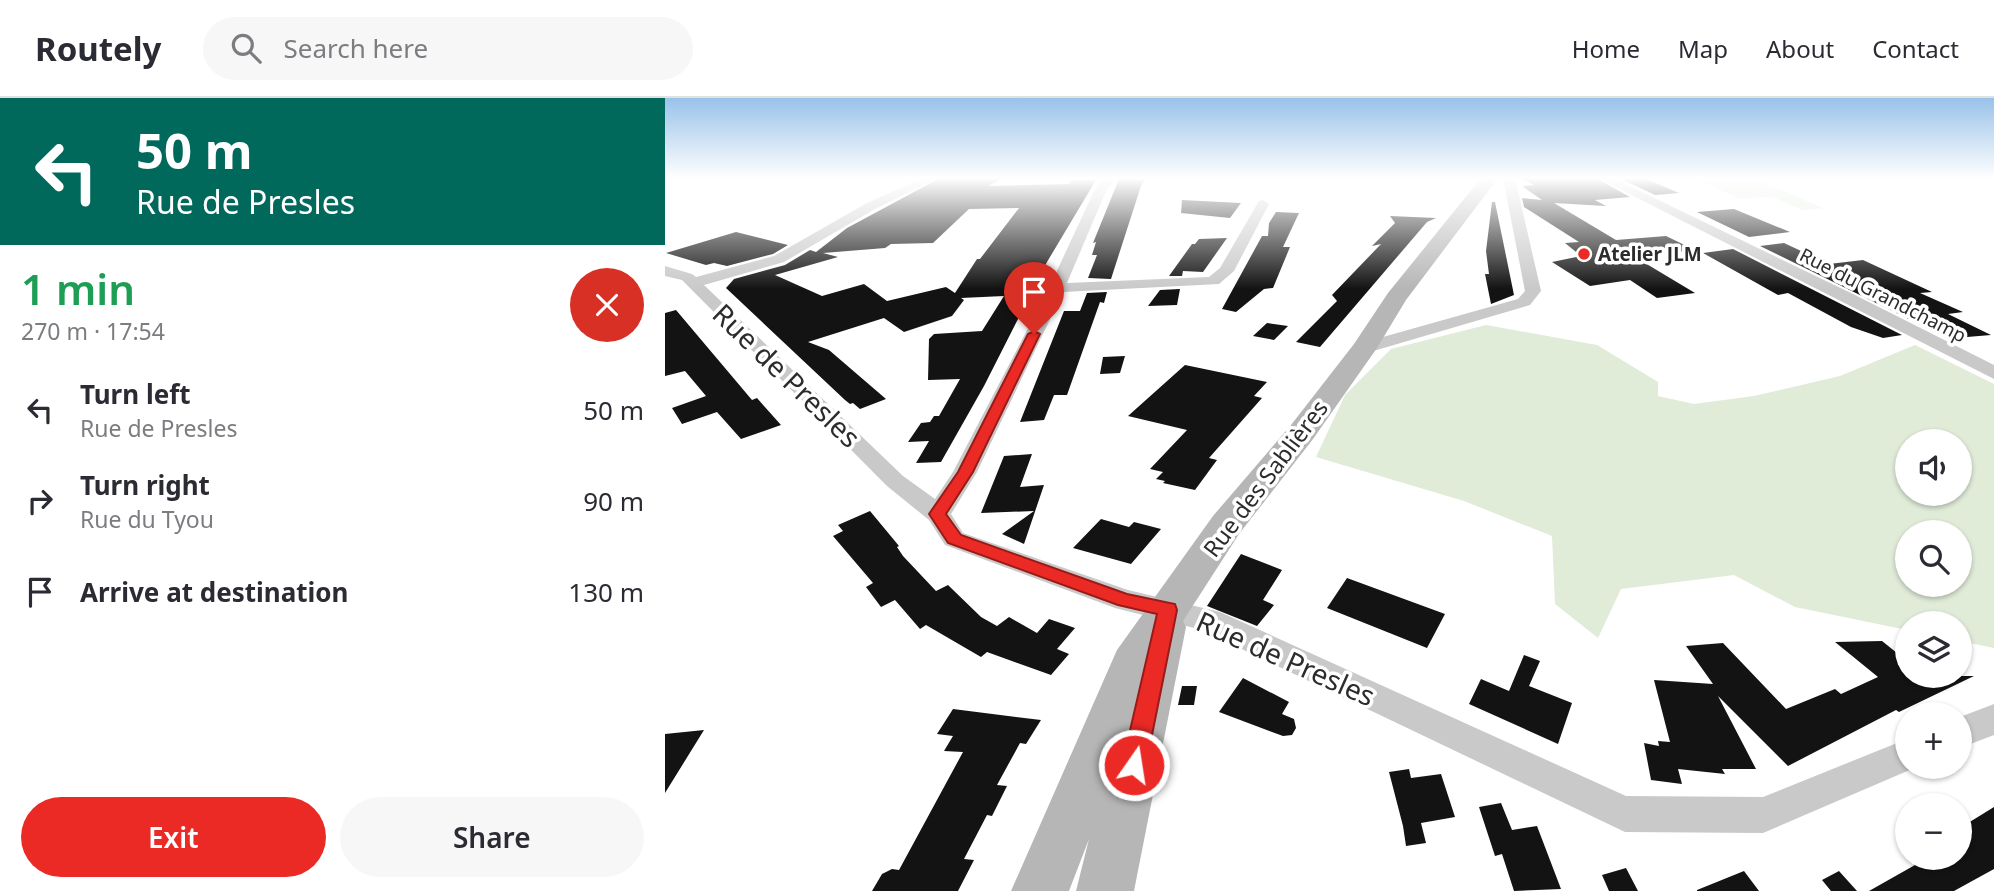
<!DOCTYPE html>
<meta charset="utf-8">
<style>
body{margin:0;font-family:"Noto Sans",sans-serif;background:#f7f7f7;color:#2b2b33;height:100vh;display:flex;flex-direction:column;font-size:26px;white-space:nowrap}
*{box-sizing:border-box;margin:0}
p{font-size:23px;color:#7c7c81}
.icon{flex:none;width:38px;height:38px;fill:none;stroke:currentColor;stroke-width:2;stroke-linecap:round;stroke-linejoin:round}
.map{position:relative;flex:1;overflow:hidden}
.side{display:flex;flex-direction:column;background:#fff;width:665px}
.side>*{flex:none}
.guide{background:#00695c;color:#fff;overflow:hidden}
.buttons{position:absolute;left:1230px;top:331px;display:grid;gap:14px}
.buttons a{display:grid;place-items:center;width:77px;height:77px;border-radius:50%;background:#fff;box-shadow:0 2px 5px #0004;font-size:35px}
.pin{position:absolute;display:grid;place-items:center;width:60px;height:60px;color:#fff;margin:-72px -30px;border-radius:50% 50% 50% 0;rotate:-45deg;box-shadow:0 0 7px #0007}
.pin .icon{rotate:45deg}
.me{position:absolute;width:77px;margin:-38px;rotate:13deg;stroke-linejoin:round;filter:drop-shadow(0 0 5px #0008)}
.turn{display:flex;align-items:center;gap:24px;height:147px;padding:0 21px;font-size:32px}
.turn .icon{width:91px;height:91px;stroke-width:2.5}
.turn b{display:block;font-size:49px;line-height:60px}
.round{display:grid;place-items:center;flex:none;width:74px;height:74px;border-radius:37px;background:#f7f7f7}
.overview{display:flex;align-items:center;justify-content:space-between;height:119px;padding:0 21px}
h1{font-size:42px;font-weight:600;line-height:52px;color:#1e9e55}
.button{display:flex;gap:14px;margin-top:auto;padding:14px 21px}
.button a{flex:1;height:80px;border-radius:42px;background:#ec2a25;color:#fff;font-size:28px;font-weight:600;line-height:80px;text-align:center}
.button a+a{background:#f7f7f7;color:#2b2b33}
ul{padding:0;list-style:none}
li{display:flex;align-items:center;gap:21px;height:91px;padding:0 21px}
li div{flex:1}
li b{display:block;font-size:26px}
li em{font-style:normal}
header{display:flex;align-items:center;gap:42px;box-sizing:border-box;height:98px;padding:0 35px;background:#fff;border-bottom:2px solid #e1e1e2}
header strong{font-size:33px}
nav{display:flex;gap:38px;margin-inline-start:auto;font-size:24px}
.search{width:490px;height:63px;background:#f7f7f7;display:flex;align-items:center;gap:18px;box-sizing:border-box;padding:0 24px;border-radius:38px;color:#7c7c81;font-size:26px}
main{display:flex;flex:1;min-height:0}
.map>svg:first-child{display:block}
.green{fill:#e0ebd8;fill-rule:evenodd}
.building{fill:#131313;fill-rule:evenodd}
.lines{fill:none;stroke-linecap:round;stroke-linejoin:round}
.street{fill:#c9c9c9;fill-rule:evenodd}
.secondary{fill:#b6b6b6;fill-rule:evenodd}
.route{fill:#ec2a25;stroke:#991b18;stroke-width:2}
.poi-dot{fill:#ec2a25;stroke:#fff;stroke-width:2.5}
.labels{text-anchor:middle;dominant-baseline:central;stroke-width:7;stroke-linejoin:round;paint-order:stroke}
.far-poi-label{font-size:19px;font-weight:bold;fill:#2c2c2c;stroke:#fff;text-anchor:start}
.far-street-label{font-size:19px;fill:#2c2c2c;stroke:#fff}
.street-label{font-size:23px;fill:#2c2c2c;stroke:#fff}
.near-street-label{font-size:28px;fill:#2c2c2c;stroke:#fff}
</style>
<header>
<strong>Routely</strong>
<div class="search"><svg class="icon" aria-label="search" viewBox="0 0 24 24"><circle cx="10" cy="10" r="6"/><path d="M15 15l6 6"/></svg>Search here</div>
<nav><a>Home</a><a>Map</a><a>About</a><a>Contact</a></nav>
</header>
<main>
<section class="side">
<div class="guide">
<div class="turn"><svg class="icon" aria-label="left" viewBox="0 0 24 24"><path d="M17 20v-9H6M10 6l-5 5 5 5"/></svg><div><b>50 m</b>Rue de Presles</div></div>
</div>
<div class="overview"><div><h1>1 min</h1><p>270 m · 17:54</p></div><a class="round" style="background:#d93025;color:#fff"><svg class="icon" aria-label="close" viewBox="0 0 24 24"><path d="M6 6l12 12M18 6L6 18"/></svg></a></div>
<ul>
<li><svg class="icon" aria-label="left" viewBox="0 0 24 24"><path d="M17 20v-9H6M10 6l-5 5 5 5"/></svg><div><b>Turn left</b><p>Rue de Presles</p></div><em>50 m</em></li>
<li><svg class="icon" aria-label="right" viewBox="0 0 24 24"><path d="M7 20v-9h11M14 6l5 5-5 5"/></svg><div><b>Turn right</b><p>Rue du Tyou</p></div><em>90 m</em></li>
<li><svg class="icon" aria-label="arrive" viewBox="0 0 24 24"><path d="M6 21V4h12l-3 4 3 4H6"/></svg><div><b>Arrive at destination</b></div><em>130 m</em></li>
</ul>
<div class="button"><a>Exit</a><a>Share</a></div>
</section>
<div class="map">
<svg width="1329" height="793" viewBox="0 0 1329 793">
<rect width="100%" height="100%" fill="#fff"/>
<path class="green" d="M1026,80H1089L1158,110L1137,112L1108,99L1074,100Z
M821,227L932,247L993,284V298L1029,306L1089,298L1175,278L1250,247L1329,286V550L1295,543V525H1242V532L1130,509L1069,477L956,491L933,540L890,506L887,438L799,403L651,359L680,297L726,251ZM1242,343H1295V396H1242ZM1242,434H1295V486H1242Z"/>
<path class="building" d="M275,80H339L323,88L404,86L407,82H431L382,164L319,288L276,364L251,365L264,343L243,344L256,325L265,324L269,318H274L295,281L263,282L264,241L269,236L317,233L339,198L296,200L299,202L287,218L239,234L219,220L143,244L164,252L221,301L195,311L188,305L185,306L180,302L61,190L69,181L120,167L145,152L151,154L182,130ZM354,110L315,161H312L290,195L281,189L222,203L199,186L157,198L110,177L173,159L158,155L220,150L226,146L268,145L304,111Z
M481,80L476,88L446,181L423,180L432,157H427L431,144L428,145L454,81Z
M855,80H931L965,99L930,102L941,108L889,105L951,142L1001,138L1030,152L970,159L1030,195L992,200L965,182L925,188L887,164L916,158L900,145L914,144L859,109L857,100L877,102L857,88L869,87Z
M954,80H979L1014,95L990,97Z
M517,102L576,105L565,120L516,115Z
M827,104H830L849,197L826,206L820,176H824L821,153Z
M1069,111L1125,134L1084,139L1032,114Z
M611,114L634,115L618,149H625L608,190L599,191L571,214L557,211L597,138H603L604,125Z
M725,118L771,120L762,124L655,249L631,244L672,203L667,197L716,146L707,148L730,125Z
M71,134L123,147L108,156L62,168L49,165L41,167L1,155Z
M562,140L538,174L518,173L517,178H504L527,146H530L534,141Z
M1119,145L1164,166L1198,162L1267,194L1255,195L1298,214L1283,216L1326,237L1290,240L1266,232L1095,148Z
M1068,151L1237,237L1218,240L1186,229L1123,195L1113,197L1038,155Z
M515,191L512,207L483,208L495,192Z
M442,194L439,205L435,204L402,297H389L379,322L355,324L399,213H415L422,195Z
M11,212L87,302L92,300L116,327L76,341L52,314L17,326L7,310L41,298L20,273L0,278V215Z
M602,225L623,228L609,242L588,238Z
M460,258L455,275L435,276L438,259Z
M520,267L602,284L589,298L597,300L544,360L552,362L530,392L498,385L500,383L491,381L498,374L485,371L522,332L463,318Z
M367,356L355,389L379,387L359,446L337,436L369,413L316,415L339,358Z
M205,413L234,448L232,449L238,458L271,493L283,487L316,519L332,528L344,519L372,535L384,521L410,530L392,551L404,556L386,577L322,554L316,559L261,527L255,531L230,502L216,509L201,489L208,485L168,438L178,433L173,427Z
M436,421L464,429L469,424L496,431L466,466L408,450Z
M576,456L617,472L598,502L609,507L592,528L542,508Z
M682,480L780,516L762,550L662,510Z
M1217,543L1242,563V578H1309L1234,614L1231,612L1123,668L1053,598L1091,671H1057L1060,676L1013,671L1017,686L986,682L979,645L994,648L993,643L1005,644L989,582L1048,586L1021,548L1058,545L1121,611L1170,591L1176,596L1213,579L1170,544Z
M859,557L875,563L864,588L907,605L893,646L804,606L816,581L844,593Z
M578,580L624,604L617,616L629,621L631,630L627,637L618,638L554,614Z
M517,588H532L529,607H513Z
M288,611L376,622L361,646L355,645L332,687L342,688L327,718L322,717L299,761L309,762L293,793H207L217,776L227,771L234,772L298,654L279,653L288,638L272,636Z
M39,632L0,695V636Z
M744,671L746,680L776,676L790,719L756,725L761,745L741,748L738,728L724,674Z
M836,705L847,732L872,728L896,791L849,793L837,756L830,758L814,709Z
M1329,709V771L1289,793H1204L1250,767L1243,760H1295V730Z
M961,770L973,793H944L937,777Z
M1079,773L1094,793H1032V792Z
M1174,773L1192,793H1166L1157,782Z"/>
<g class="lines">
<path class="street" d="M258,80H273L210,111L119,164L39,187L238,378L270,401L288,374L384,190L429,93L439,80H451L441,93L402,185L544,179L555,170L594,103L598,102L604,106L569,173L554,186L398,194L312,374L286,416L298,435L463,492L555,514L961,698L1098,699L1242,641V668H1254L1098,735L960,734L537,532L450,510L280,447L264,422L222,388L17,182L0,178V168L27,176L31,179L109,158L202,105Z
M838,80H850L876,193L865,207L705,254H693L690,250L693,246L853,201L860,193Z
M933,80H948L1188,196L1329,267V281Z
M1329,606V637L1295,650V619Z"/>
<path class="secondary" d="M816,80H833L741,202L712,250L648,341L574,436L518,523L521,529L469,793H411L424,741L404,793H346L452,552L548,418L626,327L689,246L723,195Z"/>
</g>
<linearGradient id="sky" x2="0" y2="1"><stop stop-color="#99c2ea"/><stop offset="0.42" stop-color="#fff"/><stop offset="1" stop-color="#fff" stop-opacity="0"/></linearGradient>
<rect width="1329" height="191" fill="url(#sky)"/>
<path class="route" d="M369,233L375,236L308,374L281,416L296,437L462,496L510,506L512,512L481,667L477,674L469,678L461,674L457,667L492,516L453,507L283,445L264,416L293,374L363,236Z"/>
<circle class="poi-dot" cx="919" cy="156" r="7"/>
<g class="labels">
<g class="far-poi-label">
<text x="933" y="156">Atelier JLM</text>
</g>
<g class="far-street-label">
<text transform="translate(1218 197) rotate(27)">Rue du Grandchamp</text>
</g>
<g class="street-label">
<text transform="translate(600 380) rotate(-53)">Rue des Sablières</text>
</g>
<g class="near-street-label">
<text transform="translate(122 277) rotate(44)">Rue de Presles</text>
<text transform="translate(621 560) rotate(24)">Rue de Presles</text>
</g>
</g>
</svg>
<div class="buttons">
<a><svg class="icon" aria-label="sound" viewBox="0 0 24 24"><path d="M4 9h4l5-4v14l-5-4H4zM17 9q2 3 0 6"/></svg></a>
<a><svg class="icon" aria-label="search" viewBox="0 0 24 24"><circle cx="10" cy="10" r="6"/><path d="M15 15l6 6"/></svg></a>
<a><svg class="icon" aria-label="layers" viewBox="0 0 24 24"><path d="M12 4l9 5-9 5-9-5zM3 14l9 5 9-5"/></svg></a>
<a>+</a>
<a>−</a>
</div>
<div class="pin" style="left:369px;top:236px;background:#d93025"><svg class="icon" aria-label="arrive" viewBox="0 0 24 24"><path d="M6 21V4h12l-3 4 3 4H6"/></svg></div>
<svg class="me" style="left:469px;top:667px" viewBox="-20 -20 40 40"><circle r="17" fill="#ec2a25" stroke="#fff" stroke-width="3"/><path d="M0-11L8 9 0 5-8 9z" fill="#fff"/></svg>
</div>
</main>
